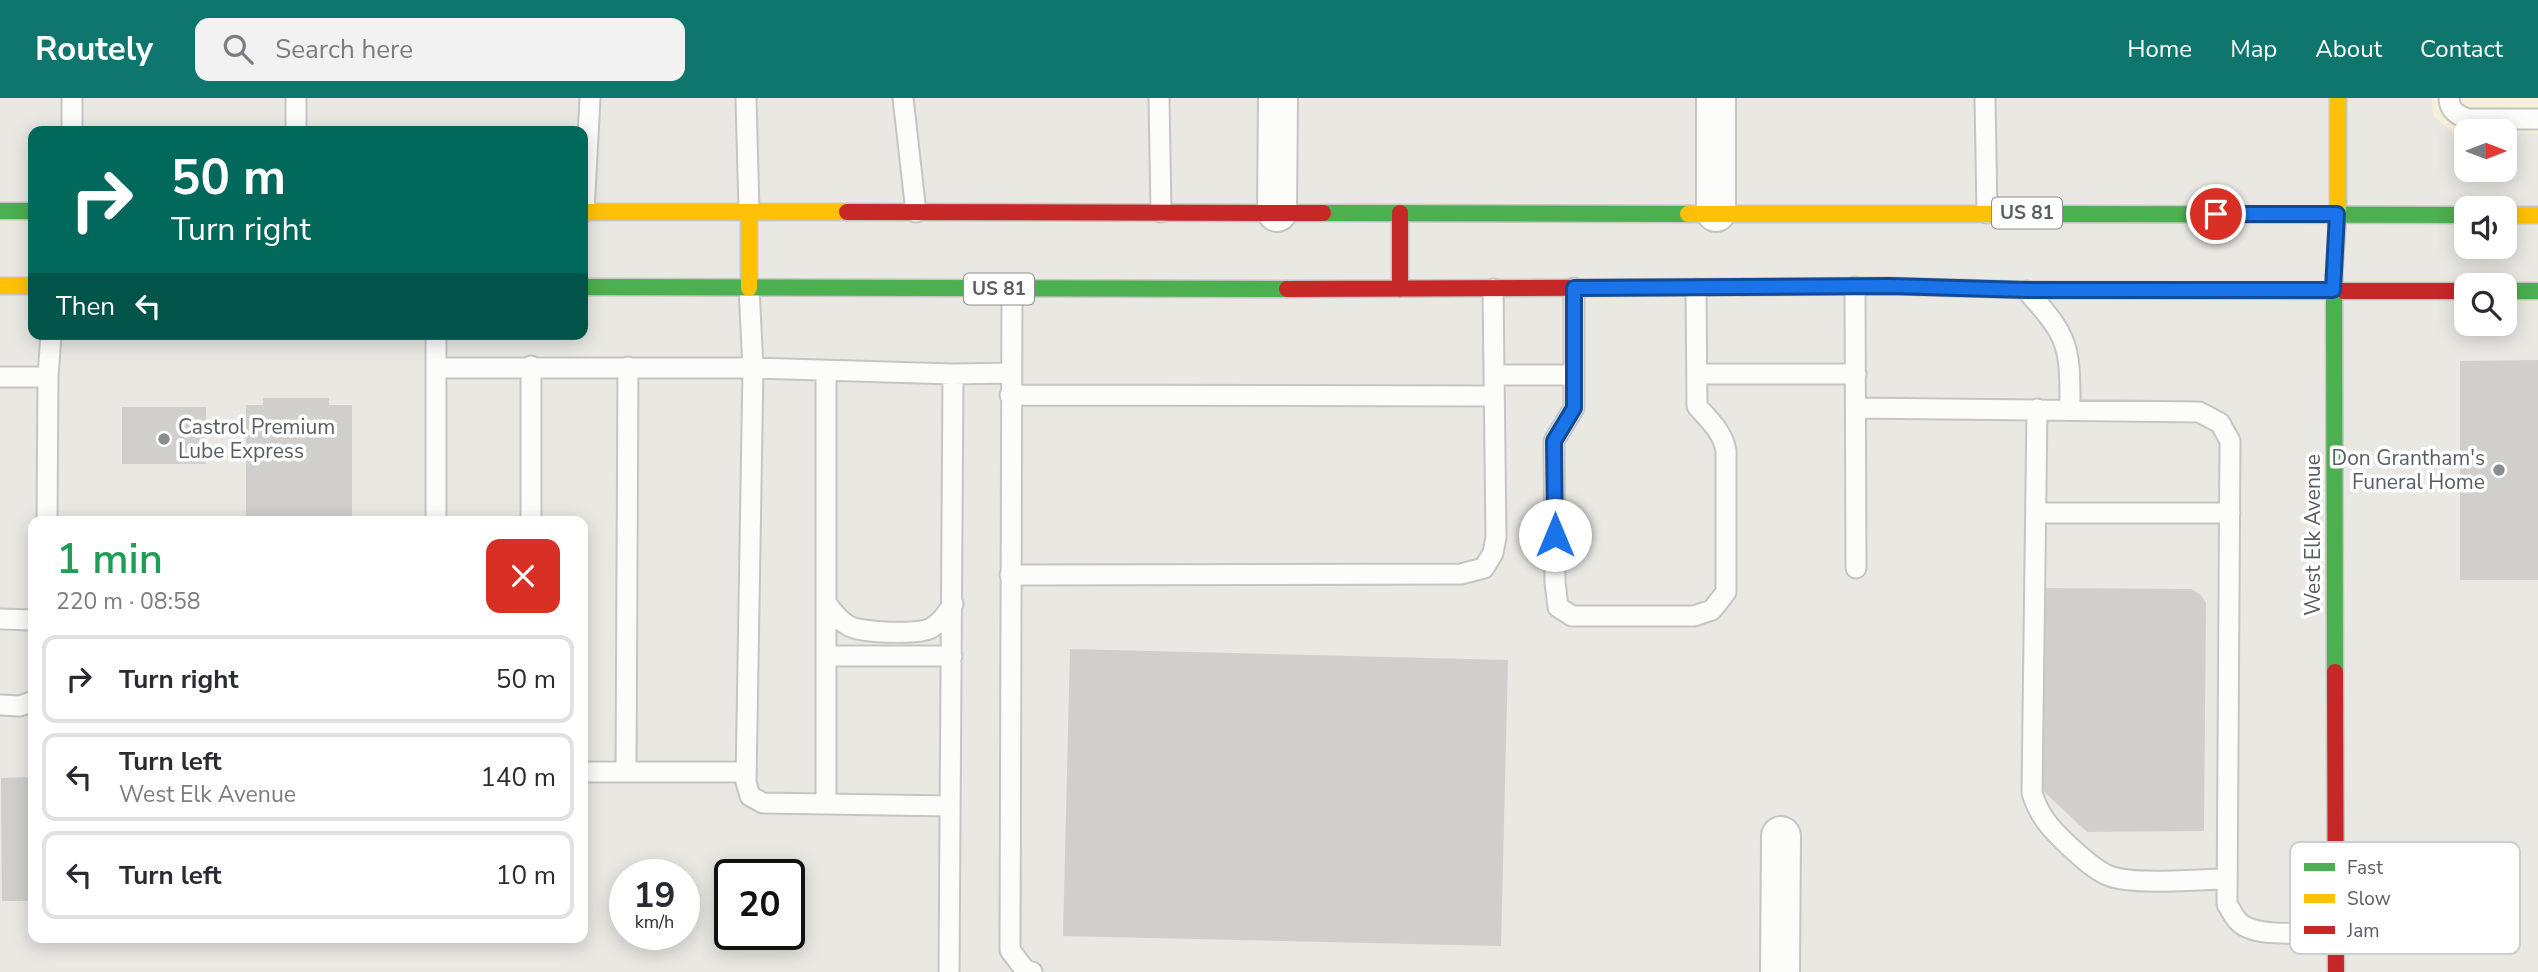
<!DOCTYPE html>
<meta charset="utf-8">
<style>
body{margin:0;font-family:"Nunito Sans",sans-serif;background:#f2f2f3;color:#2b2b33;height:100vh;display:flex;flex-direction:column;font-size:26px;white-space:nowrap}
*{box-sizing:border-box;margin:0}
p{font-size:23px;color:#7c7c81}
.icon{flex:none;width:38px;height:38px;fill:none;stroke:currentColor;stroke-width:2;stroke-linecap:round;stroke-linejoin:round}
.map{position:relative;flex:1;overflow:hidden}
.details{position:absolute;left:28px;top:418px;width:560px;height:427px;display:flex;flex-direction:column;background:#fff;border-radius:14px;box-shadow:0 4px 18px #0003}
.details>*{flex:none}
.guide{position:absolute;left:28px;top:28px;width:560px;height:214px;border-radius:14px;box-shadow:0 4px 18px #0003;background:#00695c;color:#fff;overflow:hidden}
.needle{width:46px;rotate:90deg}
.tools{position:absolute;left:2454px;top:21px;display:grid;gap:14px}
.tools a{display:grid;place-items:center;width:63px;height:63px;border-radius:14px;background:#fff;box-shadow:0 4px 18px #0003;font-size:35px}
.speed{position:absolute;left:609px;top:761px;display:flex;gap:14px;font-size:35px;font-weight:700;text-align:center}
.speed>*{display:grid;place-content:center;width:91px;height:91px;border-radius:50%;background:#fff;box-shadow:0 4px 18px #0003;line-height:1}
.speed small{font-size:18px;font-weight:400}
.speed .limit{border:4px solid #111;border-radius:10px;background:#fff;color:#111}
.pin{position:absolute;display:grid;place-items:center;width:60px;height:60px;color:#fff;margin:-30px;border:4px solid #fff;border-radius:50%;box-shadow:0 2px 7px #0007}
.me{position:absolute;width:77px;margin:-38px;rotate:0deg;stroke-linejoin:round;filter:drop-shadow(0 0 5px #0008)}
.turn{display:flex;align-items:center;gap:24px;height:147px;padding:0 28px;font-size:32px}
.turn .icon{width:91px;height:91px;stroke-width:2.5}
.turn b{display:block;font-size:49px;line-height:60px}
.then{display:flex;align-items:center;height:66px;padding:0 28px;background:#0003;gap:14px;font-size:26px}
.round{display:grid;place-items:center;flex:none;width:74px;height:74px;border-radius:14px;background:#f2f2f3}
.summary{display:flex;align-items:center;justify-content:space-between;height:119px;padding:0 28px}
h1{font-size:42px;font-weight:600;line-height:52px;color:#1e9e55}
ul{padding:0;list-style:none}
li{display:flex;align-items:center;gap:21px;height:88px;margin:0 14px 10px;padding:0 14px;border:4px solid #e1e1e2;border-radius:14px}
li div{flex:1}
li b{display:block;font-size:26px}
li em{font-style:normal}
header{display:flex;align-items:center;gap:42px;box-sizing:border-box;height:98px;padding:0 35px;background:#0f766e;color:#fff}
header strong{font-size:33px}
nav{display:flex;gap:38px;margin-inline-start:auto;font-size:24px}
.search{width:490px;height:63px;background:#f2f2f3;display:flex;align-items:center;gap:18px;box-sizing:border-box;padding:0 24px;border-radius:14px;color:#7c7c81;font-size:26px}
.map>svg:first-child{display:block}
.commercial{fill:#f5f0da}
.building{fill:#d0cfcc}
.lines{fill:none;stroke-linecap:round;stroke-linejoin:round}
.lane-casing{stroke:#c5c5c4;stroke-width:23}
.street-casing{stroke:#c5c5c4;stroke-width:42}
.fast-casing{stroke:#c6c6c5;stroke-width:19}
.slow-casing{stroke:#c6c6c5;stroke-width:19}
.jam-casing{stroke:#c6c6c5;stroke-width:19}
.lane{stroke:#fcfcfb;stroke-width:19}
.street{stroke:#fcfcfb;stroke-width:38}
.fast{stroke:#4caf50;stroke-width:16}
.slow{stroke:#ffc107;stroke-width:16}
.jam{stroke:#c62828;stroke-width:16}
.route-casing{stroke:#114b97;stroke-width:18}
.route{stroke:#1a73e8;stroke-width:12}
.poi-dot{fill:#8b8d8e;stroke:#fff;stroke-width:2.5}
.labels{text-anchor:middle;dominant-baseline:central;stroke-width:7;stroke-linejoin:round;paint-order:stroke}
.shield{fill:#fff;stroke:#8b8d90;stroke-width:2}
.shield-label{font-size:19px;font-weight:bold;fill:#595c61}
.poi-label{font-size:21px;fill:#595c61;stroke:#fff;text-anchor:start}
.street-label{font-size:21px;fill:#595c61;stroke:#fff}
.key{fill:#fff;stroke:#cdced0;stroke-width:2}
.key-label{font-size:19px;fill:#595c61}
</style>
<header>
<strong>Routely</strong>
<div class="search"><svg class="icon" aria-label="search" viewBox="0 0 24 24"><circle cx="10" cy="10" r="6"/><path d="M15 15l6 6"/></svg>Search here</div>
<nav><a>Home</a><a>Map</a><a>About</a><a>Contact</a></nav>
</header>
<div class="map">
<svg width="2538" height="874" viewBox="0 0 2538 874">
<rect width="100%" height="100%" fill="#e9e8e3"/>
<path class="commercial" d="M2432,0H2538V35H2504V33L2454,35L2433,18Z"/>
<path class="building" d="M2538,262V482H2460V263Z
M263,300H329V307H352V424H246V307H263Z
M122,309H206V366H122Z
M2043,490L2191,491L2201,497L2206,505L2204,733L2087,734L2040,690Z
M1070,551L1508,562L1501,848L1063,838Z
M33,679V803H2L1,680Z"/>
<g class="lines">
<defs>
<path id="lane" d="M72,0V33
M296,0V33
M746,0L749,114
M903,0L916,114
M1159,0L1161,114
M1985,0L1987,115
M2449,0C2449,12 2457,17 2468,21H2538
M584,114L590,0
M1855,189L1856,470
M749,190L753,270L746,684L750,698L763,705L950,708
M1574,190V310L1554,343L1555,484L1558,509L1572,518H1694L1712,512L1726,494V353C1723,334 1709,322 1697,308L1696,191
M1012,191L1010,852L1025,872L1032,874
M2027,193C2070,240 2070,249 2070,311
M436,270H753L953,276L1011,275
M826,274V706
M1697,276H1856
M1494,277H1574
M0,279H48L51,236
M1010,297L1494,298
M1856,310L2199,314L2220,325L2230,343L2227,806C2231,812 2234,820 2239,824C2255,841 2313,834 2336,834
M2037,311L2032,695C2039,718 2051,731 2068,747C2080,758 2092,770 2107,777C2131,788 2198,781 2226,781
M2036,415H2230
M47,424L48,279
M436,424V236
M531,424V268
M1010,477L1461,476L1484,470L1493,455L1496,439L1493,191
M826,505C833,514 839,523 849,528C861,535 920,537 931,530C942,524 946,516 953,506
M0,521L33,522
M826,558H952
M0,607L20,608L33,603
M583,674H746
M626,674L628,269
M949,874L953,276"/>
<path id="street" d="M1716,0V114
M1277,114L1278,0
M1780,874L1781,738"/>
<path id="fast" d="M0,113H33
M1323,115L1688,116
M2021,116L2466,117
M2334,177L2335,574
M583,189L1287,191
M1743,189L1890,188L2026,192L2344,193
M2504,193H2538"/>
<path id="slow" d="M583,114H847
M749,114V190
M1688,116H2021
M2504,117H2538
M2334,177L2338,116V0
M0,188H33"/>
<path id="jam" d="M847,114L1323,115
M1400,115V191
M1287,191L1743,189
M2344,193H2466
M2335,574L2336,874"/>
</defs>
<use href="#lane" class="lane-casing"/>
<use href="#street" class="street-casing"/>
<use href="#fast" class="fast-casing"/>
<use href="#slow" class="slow-casing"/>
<use href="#jam" class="jam-casing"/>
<use href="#lane" class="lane"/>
<use href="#street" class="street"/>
<use href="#fast" class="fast"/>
<use href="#slow" class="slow"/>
<use href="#jam" class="jam"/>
</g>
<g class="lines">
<defs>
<path id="route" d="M1555,437L1554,343L1574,310V190L1890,188L2026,192H2333L2337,116H2216"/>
</defs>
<use href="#route" class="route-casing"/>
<use href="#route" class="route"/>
</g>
<g class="poi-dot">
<circle cx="164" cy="341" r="7"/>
<circle cx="2499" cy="372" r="7"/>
</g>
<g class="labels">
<g class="shield">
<rect x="1992" y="99.5" width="70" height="31" rx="5"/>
<rect x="964" y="175.5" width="70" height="31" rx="5"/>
</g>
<g class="shield-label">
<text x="2027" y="115">US 81</text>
<text x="999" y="191">US 81</text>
</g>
<g class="poi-label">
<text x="178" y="329">Castrol Premium<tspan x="178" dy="24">Lube Express</tspan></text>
<text x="2485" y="360" text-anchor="end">Don Grantham's<tspan x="2485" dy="24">Funeral Home</tspan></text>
</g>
<g class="street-label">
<text transform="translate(2313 437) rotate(-90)">West Elk Avenue</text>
</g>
</g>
<rect x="2290" y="744" width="230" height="112" rx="10" class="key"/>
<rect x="2304" y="765" width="31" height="8" fill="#4caf50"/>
<rect x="2304" y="796" width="31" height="9" fill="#ffc107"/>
<rect x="2304" y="828" width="31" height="8" fill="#c62828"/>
<g class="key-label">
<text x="2347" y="776">Fast</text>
<text x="2347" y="807">Slow</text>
<text x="2347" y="839">Jam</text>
</g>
</svg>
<div class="tools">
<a><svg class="needle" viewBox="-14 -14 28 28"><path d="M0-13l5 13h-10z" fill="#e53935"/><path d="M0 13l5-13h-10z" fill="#7c7c81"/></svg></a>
<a><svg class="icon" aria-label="sound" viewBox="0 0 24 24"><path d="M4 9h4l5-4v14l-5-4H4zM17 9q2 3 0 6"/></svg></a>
<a><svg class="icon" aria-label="search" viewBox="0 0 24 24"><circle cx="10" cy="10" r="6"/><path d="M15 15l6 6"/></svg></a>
</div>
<div class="speed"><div>19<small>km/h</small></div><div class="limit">20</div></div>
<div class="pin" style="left:2216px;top:116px;background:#d93025"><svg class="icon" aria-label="arrive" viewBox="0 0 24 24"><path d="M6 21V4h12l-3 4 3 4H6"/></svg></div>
<svg class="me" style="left:1555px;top:437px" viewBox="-20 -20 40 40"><circle r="19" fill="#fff"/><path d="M0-13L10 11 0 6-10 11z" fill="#1a73e8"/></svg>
<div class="guide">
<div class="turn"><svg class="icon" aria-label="right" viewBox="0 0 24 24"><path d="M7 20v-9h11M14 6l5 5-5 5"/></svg><div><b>50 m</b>Turn right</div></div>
<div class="then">Then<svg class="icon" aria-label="left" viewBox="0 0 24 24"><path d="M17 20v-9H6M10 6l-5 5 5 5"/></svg></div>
</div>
<section class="details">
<div class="summary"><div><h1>1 min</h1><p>220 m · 08:58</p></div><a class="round" style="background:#d93025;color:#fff"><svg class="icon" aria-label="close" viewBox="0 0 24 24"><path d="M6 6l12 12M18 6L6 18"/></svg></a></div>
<ul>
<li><svg class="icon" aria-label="right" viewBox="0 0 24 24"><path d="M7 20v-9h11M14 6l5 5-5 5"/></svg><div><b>Turn right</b></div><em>50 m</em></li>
<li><svg class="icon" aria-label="left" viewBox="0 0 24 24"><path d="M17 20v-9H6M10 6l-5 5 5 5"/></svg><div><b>Turn left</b><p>West Elk Avenue</p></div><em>140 m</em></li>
<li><svg class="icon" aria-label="left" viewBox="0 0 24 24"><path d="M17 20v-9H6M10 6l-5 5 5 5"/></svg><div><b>Turn left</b></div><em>10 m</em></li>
</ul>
</section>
</div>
